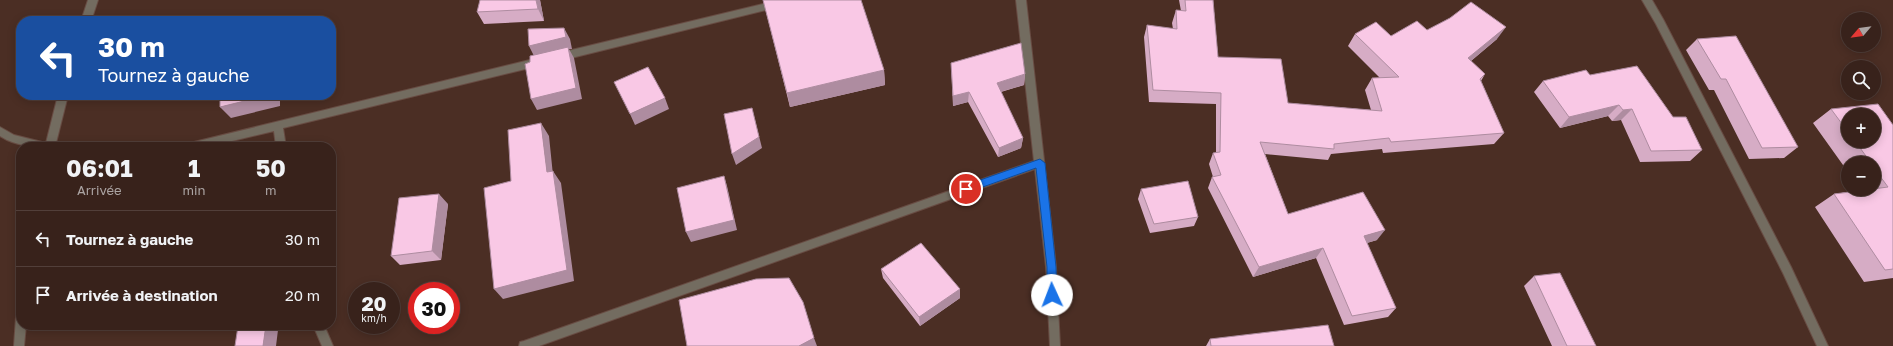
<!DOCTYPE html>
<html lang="fr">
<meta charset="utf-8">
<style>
body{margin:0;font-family:"Golos Text",sans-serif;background:#3f2a24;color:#f1f3f6;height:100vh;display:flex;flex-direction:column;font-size:15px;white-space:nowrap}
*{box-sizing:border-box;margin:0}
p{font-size:13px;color:#aba4a3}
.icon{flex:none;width:22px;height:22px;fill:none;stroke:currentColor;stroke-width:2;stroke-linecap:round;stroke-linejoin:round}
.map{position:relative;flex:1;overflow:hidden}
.details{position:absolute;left:16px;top:142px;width:320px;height:188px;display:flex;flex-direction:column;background:#38221b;border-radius:16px;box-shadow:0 2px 10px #0003,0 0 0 1px #523f3a}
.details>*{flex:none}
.top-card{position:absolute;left:16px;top:16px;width:320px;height:84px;border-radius:16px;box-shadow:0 2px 10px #0003,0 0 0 1px #523f3a;background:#1a4fa0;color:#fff;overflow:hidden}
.needle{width:26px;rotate:241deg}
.buttons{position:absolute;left:1841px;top:12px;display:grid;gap:8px}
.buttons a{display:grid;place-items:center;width:40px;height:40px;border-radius:50%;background:#38221b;box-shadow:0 2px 10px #0003,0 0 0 1px #523f3a;font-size:20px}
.speed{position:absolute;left:348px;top:282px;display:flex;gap:8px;font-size:20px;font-weight:700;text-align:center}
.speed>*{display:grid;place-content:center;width:52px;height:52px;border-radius:50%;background:#38221b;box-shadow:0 2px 10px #0003,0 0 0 1px #523f3a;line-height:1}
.speed small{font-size:10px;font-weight:400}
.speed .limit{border:6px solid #d22;background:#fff;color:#111}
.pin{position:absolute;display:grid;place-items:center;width:34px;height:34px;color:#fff;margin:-17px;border:2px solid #fff;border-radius:50%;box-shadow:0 1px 4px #0007}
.me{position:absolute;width:44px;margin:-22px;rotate:358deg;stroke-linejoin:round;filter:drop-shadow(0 0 3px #0008)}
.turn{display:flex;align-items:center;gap:14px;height:84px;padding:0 16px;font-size:18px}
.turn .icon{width:52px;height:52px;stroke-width:2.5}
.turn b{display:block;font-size:28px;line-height:34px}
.eta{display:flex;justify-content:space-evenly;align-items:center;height:68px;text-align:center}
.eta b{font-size:24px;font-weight:700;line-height:28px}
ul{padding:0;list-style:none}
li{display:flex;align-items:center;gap:12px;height:56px;padding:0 16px;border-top:1px solid #523f3a}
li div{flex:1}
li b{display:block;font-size:15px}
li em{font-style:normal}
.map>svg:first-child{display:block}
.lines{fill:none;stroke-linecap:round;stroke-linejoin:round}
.minor-casing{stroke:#684c43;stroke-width:2}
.minor{fill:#736c60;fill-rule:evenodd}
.wall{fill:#d6acc5;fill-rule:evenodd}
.shaded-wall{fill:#ae8ca0}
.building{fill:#f9c8e5;stroke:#ae8ca0}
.route{fill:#1a73e8;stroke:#114b97}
</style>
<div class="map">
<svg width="1893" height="346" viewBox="0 0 1893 346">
<rect width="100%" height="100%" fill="#4b2e24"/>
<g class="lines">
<defs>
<path id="minor" d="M88,0H98L91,21H81Z
M780,0H799L794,3L559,61L554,57L559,53Z
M1016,0H1026L1056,267L1060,346H1050L1046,267L1035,169L539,346H519L520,342L524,341L1034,161Z
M1642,0H1652L1663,19L1791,267L1828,346H1817L1783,273L1656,24Z
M538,58L543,62L538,66L283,128L286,147H276L274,131L207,147H185L187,144L190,143Z
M58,95H68L55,147C35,147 17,147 0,136V127L14,135L46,143Z
M21,312V325H26L24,346H14L16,317L17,313Z
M313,325H324L333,346H322Z"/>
</defs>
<use href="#minor" class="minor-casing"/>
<use href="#minor" class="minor"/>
</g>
<path class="wall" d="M540,0L544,21L484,24L477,12Z
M763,0L884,70L885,85L790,107Z
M1179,0H1213L1218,57L1288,103L1371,110L1365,90L1372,78H1380L1348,46L1355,34L1391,36L1427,30L1497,39L1471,61L1485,74L1481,81L1504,133L1494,144L1383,153L1382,149L1331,154L1328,160L1265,154L1288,214L1377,240L1367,243L1396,308L1388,317L1344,325L1316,258L1253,277L1208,188L1212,177H1213L1209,164L1213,153H1216V104L1149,102L1144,37L1147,25L1173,29L1172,23L1176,10L1181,11Z
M1697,39L1798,147L1784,158L1749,159L1714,90H1709L1686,50Z
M951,63L1025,74L1024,85L1001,92L1023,138L1021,148L998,157L968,102L953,106Z
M1590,75L1673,117L1702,150L1690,161L1640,162L1621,120L1612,121L1608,116L1560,128L1534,92L1543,81Z
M1831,109L1893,125V278L1864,282L1815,207L1834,194L1861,190L1860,189H1874V163H1848V172L1813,123ZM1848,115L1874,141H1848Z
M1141,189L1198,217L1194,226L1150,233L1138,199Z
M448,204L441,260L400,265L391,256Z
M881,269L960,289V298L920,326L883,278Z
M1534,276L1596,346H1552L1524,286Z
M1210,339L1334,346H1206Z"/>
<path class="shaded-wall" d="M536,0H540L544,21L538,9Z
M269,16L274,21H269Z
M1506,27L1497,39L1460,70L1468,58Z
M564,28L570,39L572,49H569L574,58L582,99L537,110L531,99L535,58L529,46Z
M884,70L885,85L790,107L787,93Z
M1025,74L1024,85L996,93L997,83Z
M969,92L968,102L953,106V96Z
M269,95H280V106L231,118L220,107Z
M665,98L669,109L635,125L630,114Z
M1619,105L1608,116L1560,128L1569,117Z
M752,108L762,148L736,165L732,154Z
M1632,109L1621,120L1612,121L1623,110Z
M541,123L549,136L554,185L547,172Z
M1023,138L1021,148L998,157L999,148Z
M553,171L561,183L574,281L503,299L494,289Z
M724,176L727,186L737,230L691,242L686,232Z
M439,194L448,204L441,260L432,251Z
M1385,230L1377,240L1356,246L1364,236Z
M1323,248L1316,258L1253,277L1259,267Z
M960,289V298L920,326L919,317Z
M266,325H271L278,330L276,346H263Z
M814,338L817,346H799Z"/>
<path class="building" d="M480,0H536L538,9L477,12Z
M763,0H861L884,70L787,93Z
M1185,0H1213L1218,57L1281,59L1288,103L1382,111L1372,78L1399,77L1355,34L1376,22L1391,36L1417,21L1427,30L1450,18L1471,2L1506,27L1468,58L1485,74L1480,79L1504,133L1391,142L1389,138L1334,144V149L1260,142L1288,214L1363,192L1385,230L1364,236L1396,308L1352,316L1323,248L1259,267L1212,177L1221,175L1213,153L1220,152L1221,93L1153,90L1147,25L1177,29L1176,10L1186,11Z
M269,16V21H247Z
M564,28L566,37L529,46L528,29Z
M1736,36L1798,147L1762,148L1726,79H1721L1697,39Z
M1021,43L1025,74L997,83L1023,138L999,148L969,92L953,96L951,63Z
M568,47L576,88L531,99L525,64L530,62V56Z
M1637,66L1673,117H1686L1702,150L1651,151L1632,109L1623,110L1619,105L1569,117L1543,81L1586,70L1590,75Z
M648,67L665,98L630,114L614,82Z
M220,95H269L220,107Z
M1878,104L1893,125V269L1885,270L1834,194L1888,187L1874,168V163H1871L1855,141H1874V115H1848V132L1831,109Z
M752,108L759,137L732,154L724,114Z
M541,123L547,172L553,171L567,270L494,289L484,188L511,181L508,130Z
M724,176L734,220L686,232L677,188Z
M1188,181L1198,217L1154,224L1141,189Z
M439,194L432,251L391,256L399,198Z
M921,243L960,289L919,317L881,269Z
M1560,273L1596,346H1567L1534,276Z
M789,278L803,302L814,338L799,346H687L679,300L756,279Z
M245,325H266L263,346H235L238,326Z
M1328,325L1334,346H1211L1210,339Z"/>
<path class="route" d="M1040,159L1045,163L1056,267L1057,295L1052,300L1047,295V267L1036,168L966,193L962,189L963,186Z"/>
</svg>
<div class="buttons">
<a><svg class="needle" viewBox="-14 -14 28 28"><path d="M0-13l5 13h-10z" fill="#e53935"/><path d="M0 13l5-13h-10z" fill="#aba4a3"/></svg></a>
<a><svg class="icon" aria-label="search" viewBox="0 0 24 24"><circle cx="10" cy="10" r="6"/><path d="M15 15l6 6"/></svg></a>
<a>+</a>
<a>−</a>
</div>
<div class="speed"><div>20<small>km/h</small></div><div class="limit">30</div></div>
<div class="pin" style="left:966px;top:189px;background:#d93025"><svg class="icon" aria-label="arrive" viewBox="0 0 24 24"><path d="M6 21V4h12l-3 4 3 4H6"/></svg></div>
<svg class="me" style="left:1052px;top:295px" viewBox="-20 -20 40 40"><circle r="19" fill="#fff"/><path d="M0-13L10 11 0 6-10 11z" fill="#1a73e8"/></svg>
<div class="top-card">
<div class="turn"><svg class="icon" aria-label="left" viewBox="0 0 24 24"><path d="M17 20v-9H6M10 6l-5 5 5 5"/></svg><div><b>30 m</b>Tournez à gauche</div></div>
</div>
<section class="details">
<div class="eta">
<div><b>06:01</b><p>Arrivée</p></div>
<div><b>1</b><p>min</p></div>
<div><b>50</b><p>m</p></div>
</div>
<ul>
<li><svg class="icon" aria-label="left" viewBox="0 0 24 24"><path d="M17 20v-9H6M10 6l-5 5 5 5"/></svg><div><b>Tournez à gauche</b></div><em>30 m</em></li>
<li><svg class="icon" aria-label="arrive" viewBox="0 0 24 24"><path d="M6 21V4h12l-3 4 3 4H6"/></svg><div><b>Arrivée à destination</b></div><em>20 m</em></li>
</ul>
</section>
</div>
